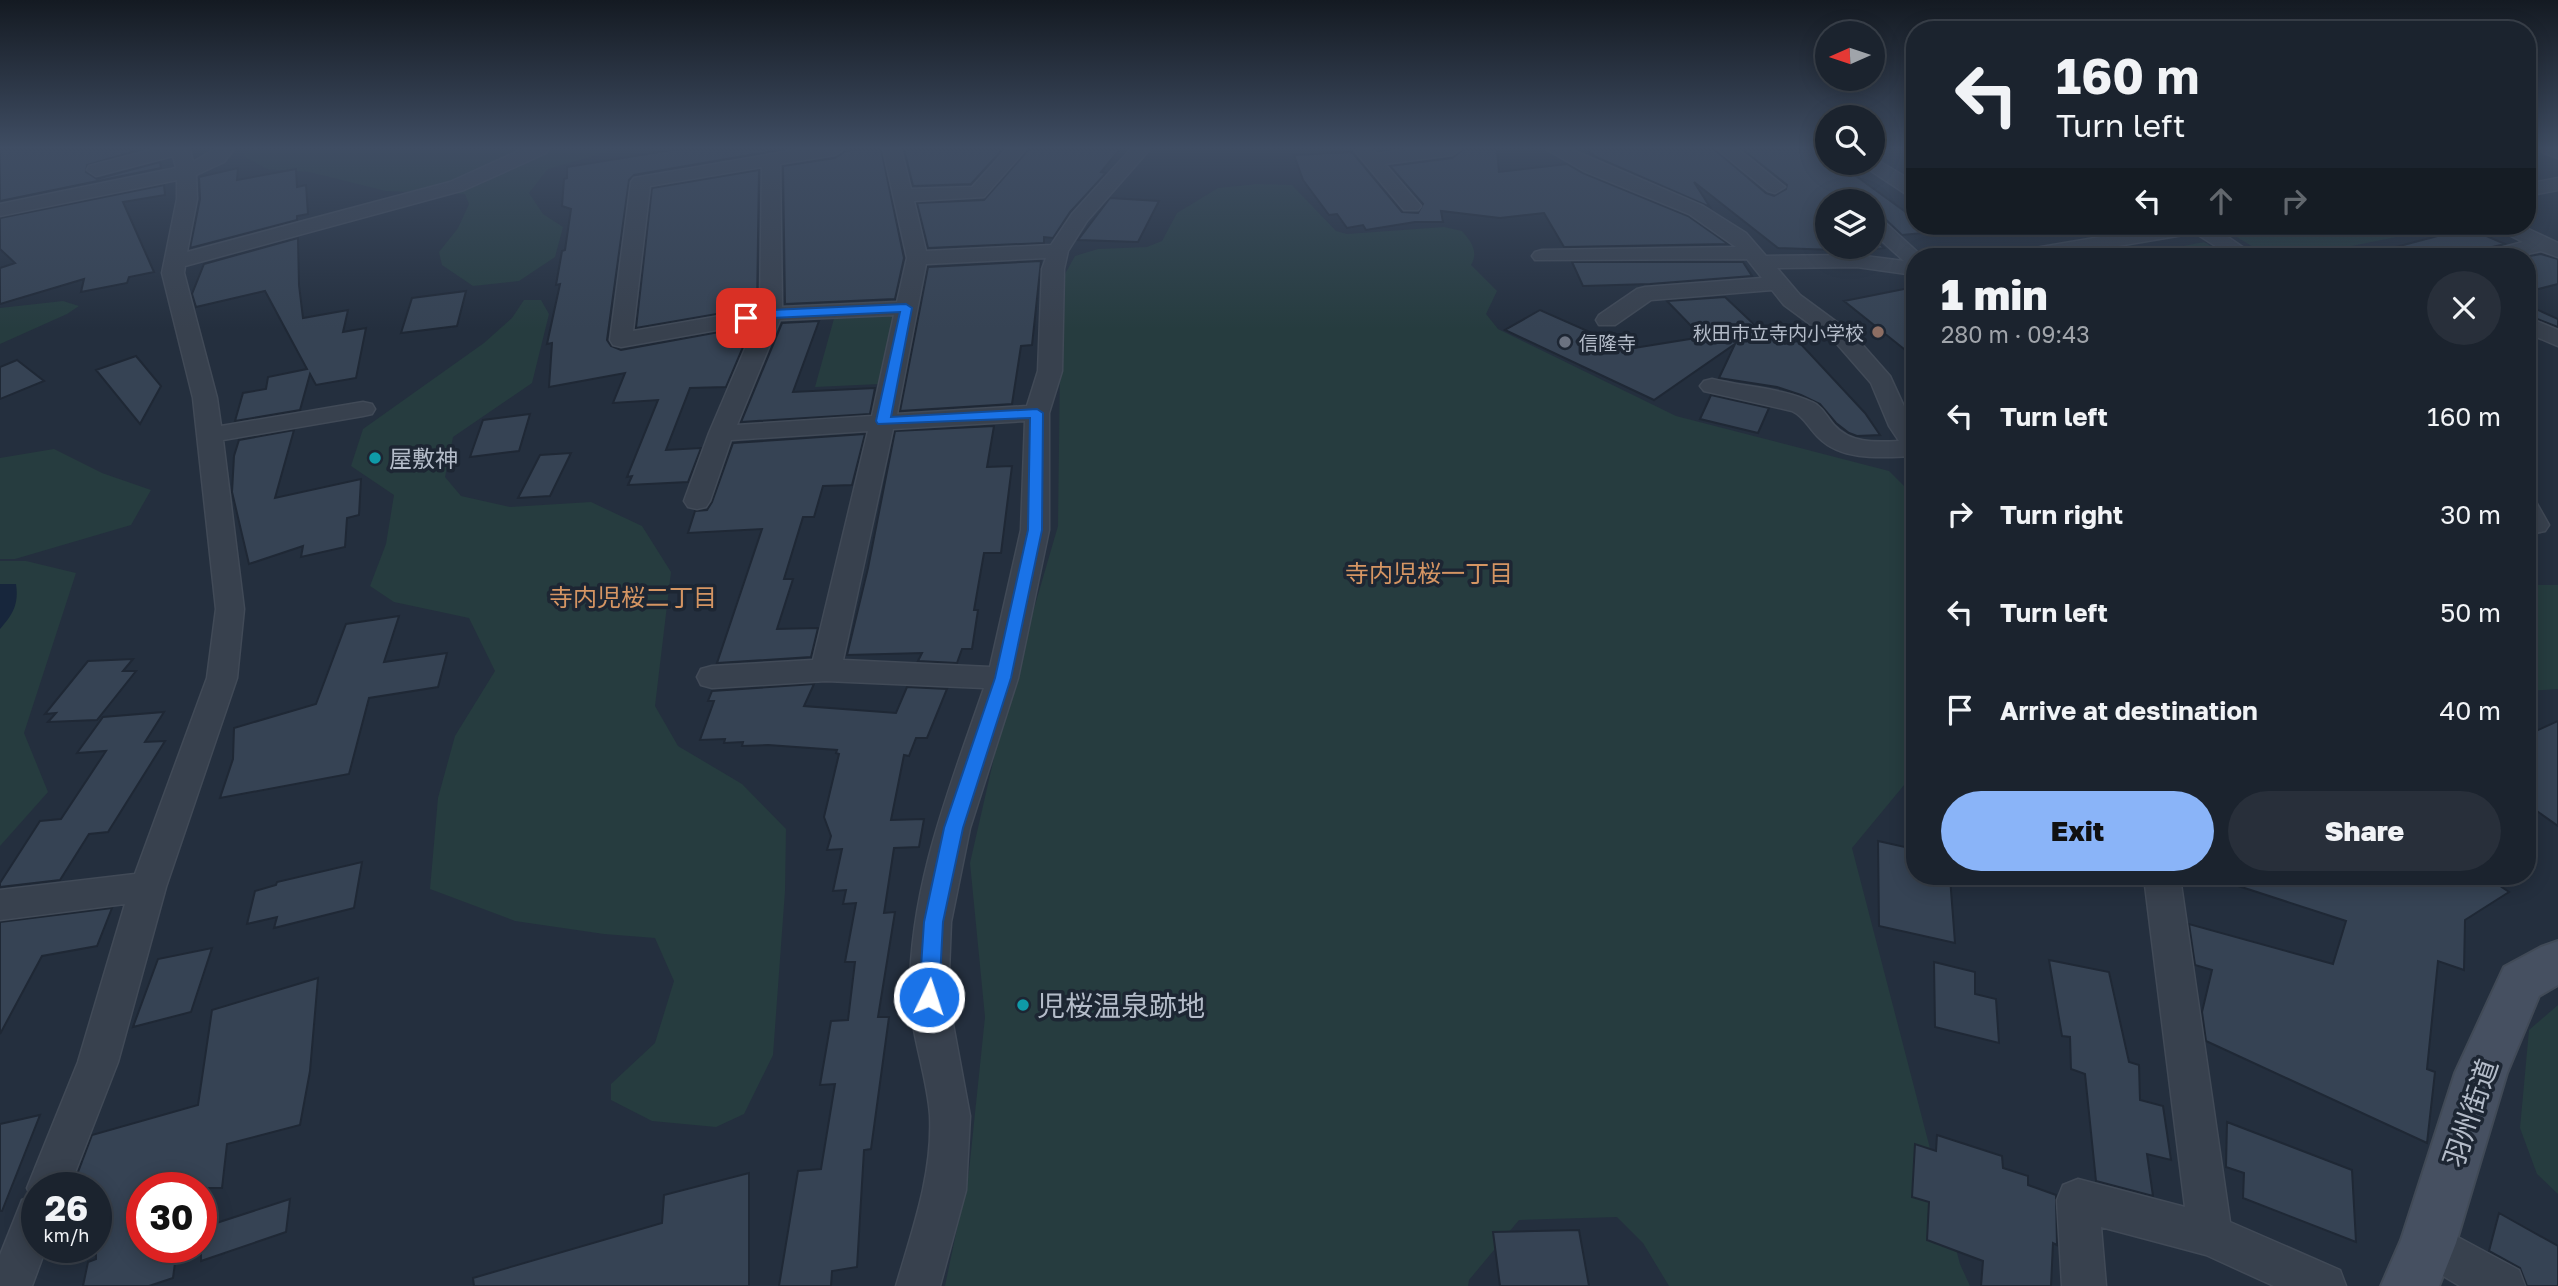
<!DOCTYPE html>
<meta charset="utf-8">
<style>
body{margin:0;font-family:"Golos Text","Noto Sans JP",sans-serif;background:#282f3a;color:#f1f3f6;height:100vh;display:flex;flex-direction:column;font-size:26px;white-space:nowrap}
*{box-sizing:border-box;margin:0}
p{font-size:23px;color:#a0a4aa}
.icon{flex:none;width:38px;height:38px;fill:none;stroke:currentColor;stroke-width:2;stroke-linecap:round;stroke-linejoin:round}
.map{position:relative;flex:1;overflow:hidden}
.panel{position:absolute;left:1906px;top:248px;width:630px;height:637px;display:flex;flex-direction:column;background:#1b232e;border-radius:28px;box-shadow:0 4px 18px #0003,0 0 0 2px #39404a}
.panel>*{flex:none}
.guide{position:absolute;left:1906px;top:21px;width:630px;height:214px;border-radius:28px;box-shadow:0 4px 18px #0003,0 0 0 2px #39404a;background:#1b232e;color:#f1f3f6;overflow:hidden}
.needle{width:46px;rotate:267deg}
.buttons{position:absolute;left:1815px;top:21px;display:grid;gap:14px}
.buttons a{display:grid;place-items:center;width:70px;height:70px;border-radius:50%;background:#1b232e;box-shadow:0 4px 18px #0003,0 0 0 2px #39404a;font-size:35px}
.speed{position:absolute;left:21px;top:1172px;display:flex;gap:14px;font-size:35px;font-weight:700;text-align:center}
.speed>*{display:grid;place-content:center;width:91px;height:91px;border-radius:50%;background:#1b232e;box-shadow:0 4px 18px #0003,0 0 0 2px #39404a;line-height:1}
.speed small{font-size:18px;font-weight:400}
.speed .limit{border:10px solid #d22;background:#fff;color:#111}
.pin{position:absolute;display:grid;place-items:center;width:60px;height:60px;color:#fff;margin:-30px;border-radius:14px;box-shadow:0 4px 10px #0006}
.me{position:absolute;width:77px;margin:-38px;rotate:4deg;stroke-linejoin:round;filter:drop-shadow(0 0 5px #0008)}
.turn{display:flex;align-items:center;gap:24px;height:147px;padding:0 35px;font-size:32px}
.turn .icon{width:91px;height:91px;stroke-width:2.5}
.turn b{display:block;font-size:49px;line-height:60px}
.lanes{display:flex;align-items:center;height:66px;padding:0 35px;background:#0003;justify-content:center;gap:35px;direction:ltr}
.lanes .off{opacity:.35}
.round{display:grid;place-items:center;flex:none;width:74px;height:74px;border-radius:37px;background:#282f3a}
.summary{display:flex;align-items:center;justify-content:space-between;height:119px;padding:0 35px}
h1{font-size:42px;font-weight:800;line-height:52px}
.button{display:flex;gap:14px;margin-top:auto;padding:14px 35px}
.button a{flex:1;height:80px;border-radius:42px;background:#8ab4f8;color:#111;font-size:28px;font-weight:800;line-height:80px;text-align:center}
.button a+a{background:#282f3a;color:#f1f3f6}
ul{padding:0;list-style:none}
li{display:flex;align-items:center;gap:21px;height:98px;padding:0 35px}
li div{flex:1}
li b{display:block;font-size:26px}
li em{font-style:normal}
.map>svg:first-child{display:block}
.green{fill:#263c3f}
.water{fill:#17263c}
.building{fill:#364354;stroke:#1f2835;stroke-width:2}
.lines{fill:none;stroke-linecap:round;stroke-linejoin:round}
.street-casing{stroke:#414a57;stroke-width:3}
.secondary-casing{stroke:#414a57;stroke-width:4}
.street{fill:#38414e;fill-rule:evenodd}
.secondary{fill:#465061;fill-rule:evenodd}
.route{fill:#1a73e8;stroke:#114b97;stroke-width:2}
.education-dot{fill:#8d6e63;stroke:#1d2633;stroke-width:2.5}
.worship-dot{fill:#6b7280;stroke:#1d2633;stroke-width:2.5}
.culture-dot{fill:#0f9aa8;stroke:#1d2633;stroke-width:2.5}
.labels{text-anchor:middle;dominant-baseline:central;stroke-width:7;stroke-linejoin:round;paint-order:stroke}
.far-poi-label{font-size:19px;fill:#b4bcc9;stroke:#1d2633;text-anchor:end}
.poi-label{font-size:23px;fill:#b4bcc9;stroke:#1d2633;text-anchor:start}
.neighbourhood-label{font-size:24px;fill:#d59563;stroke:#1d2633}
.near-poi-label{font-size:28px;fill:#b4bcc9;stroke:#1d2633;text-anchor:start}
.near-street-label{font-size:28px;fill:#b4bcc9;stroke:#1d2633}
</style>
<div class="map">
<svg width="2558" height="1286" viewBox="0 0 2558 1286">
<rect width="100%" height="100%" fill="#242f3e"/>
<path class="green" d="M249,149H618L548,169L529,193L543,214L563,227L555,257L519,281L473,286L442,265L439,252L458,228L469,204L465,194L386,191L309,172L267,169L243,156Z
M1257,184L1292,185L1336,231L1347,234L1444,227L1462,231C1471,241 1479,252 1471,265L1497,291L1486,314L1498,329L1676,416L1889,471L1914,496V773L1852,848L1960,1264L1970,1286H1669L1643,1243L1617,1217L1519,1220L1469,1280L1468,1286H945L969,1171L985,1017L970,863L1006,705L1058,526L1061,281L1075,256L1098,249L1147,247L1162,241L1177,213L1218,188Z
M2248,226H2451L2297,257H2270L2230,233L2236,228Z
M2204,242L2229,257H2127Z
M524,300H541L549,314L532,383L453,437L445,477L461,496L510,507L591,502L642,526L671,572L655,706L678,746L742,784L786,829L785,891L773,1055L744,1114L716,1127L652,1121L611,1100V1084L655,1043L674,981L655,938L604,934L515,921L430,889L438,798L455,736L495,671L469,618L394,602L370,586L386,544L394,495L351,466L363,429L484,343L512,318Z
M63,301L79,306L67,314L0,344V308Z
M896,313L880,384L815,387L835,315Z
M54,449L102,473L151,490L131,525L15,559H0V458Z
M0,561H26L76,573L24,733L48,792L0,846Z
M2527,585H2558V689L2527,691Z
M2558,1005V1194L2537,1174L2520,1128L2529,1030Z"/>
<path class="water" d="M0,584H16C19,604 13,614 0,629Z"/>
<path class="building" d="M0,149H130L132,152L87,165L86,172L97,179L160,162L161,168L0,201Z
M678,149H785L634,175L629,180L607,340L611,346L621,350L752,326L726,387L690,388L666,450L701,448L688,482L628,485L632,476L627,477L658,400L613,403L625,373L549,387L552,343L547,344L560,284L556,285L562,251L565,250L571,209L562,206L564,179L567,178V167Z
M859,149H881L904,258L895,299L785,304L783,166L835,158L845,151Z
M904,149H1003L971,184L913,186Z
M1029,149H1120L1101,172L1106,173L1070,212L1053,238L1044,237V243L928,248L917,203L984,200Z
M1464,149H1497L1499,172L1567,164L1583,173L1688,216L1728,244L1564,247L1544,213L1500,218L1441,211L1443,222H1415L1366,230L1363,225L1347,228L1337,214L1329,215L1303,180L1294,155L1352,152L1402,212L1418,213L1423,204L1390,166L1452,158Z
M1586,149H1714L1766,193L1774,196L1786,189L1787,185L1742,149H1819L1827,155V163H1838L1914,218V226H1926L1934,232L1902,235L1881,215L1872,213V201H1827V247H1872V236L1884,248L1846,253L1836,250L1778,248L1694,182L1710,207L1596,157Z
M238,168L237,180L296,169L297,187L306,185L308,214L297,216V220L190,248L200,199L199,177Z
M759,170L757,307L636,328L652,188Z
M164,185L165,195L123,202L154,272L129,277L127,283L81,292L84,279L0,304V268L15,263L0,249V218Z
M1110,198L1159,201L1138,242L1078,240Z
M2468,228L2505,244L2480,250L2475,257H2394L2392,248Z
M298,238L299,285L303,318L348,310L343,332L366,328L356,378L316,385L310,374L300,410L235,421L243,393L266,389L268,377L307,369L265,291L196,307L192,294L204,264Z
M2541,254L2558,259V284L2527,292V257H2524Z
M1041,261L1032,345L1021,346L1012,404L900,411L928,267Z
M1572,262H1743L1752,276L1650,284L1583,286Z
M1914,287V357L1844,301Z
M466,291L457,326L401,333L412,298Z
M1725,297L1763,333L1772,331L1785,344L1798,341L1865,413L1880,435L1857,436L1849,433L1836,423L1820,404L1801,395L1777,387L1719,378L1735,344L1654,400L1505,330L1540,310L1628,349L1702,337L1667,301Z
M2527,305L2558,319V327L2527,315Z
M819,321L793,392L875,388L870,414L741,422L782,323Z
M136,356L161,386L140,424L96,370Z
M17,360L44,381L0,399V367Z
M1711,395L1769,408L1758,433L1700,419Z
M530,414L519,451L470,457L483,420Z
M994,426L987,467L1012,466L1001,553H984L974,610H978L972,649H962L957,663L918,661L922,653L847,655L868,568L895,431Z
M294,430L275,498L361,479L359,515L347,518L345,547L301,557L303,546L249,564L232,492L234,456L239,440Z
M865,434L852,485L823,486L814,517H803L784,579H793L777,629L818,628L811,657L717,663L762,529L688,533L695,511L707,510L712,502L733,443Z
M571,453L550,496L518,498L540,455Z
M399,616L384,662L447,653L438,687L369,698L349,774L220,798L233,759L234,728L316,704L346,624Z
M133,659L123,671H136L97,720L48,722L56,713L45,714L88,661Z
M814,684L804,706L896,713L907,687L947,689L927,738H916L909,756L904,755L891,820L924,819L919,847L894,848L884,913L895,912L878,1017H889L871,1149L864,1150L857,1267L832,1271L831,1286H779L798,1171L821,1169L835,1084L820,1085L831,1021L848,1020L855,962H845L856,903L843,904L846,890L833,891L842,849L827,850L831,836L824,817L839,754L836,753L837,750L768,745L742,746L743,742L724,743L725,739L700,740L714,701H708L712,691Z
M164,712L145,742L165,741L108,832L89,834L60,880L0,887V883L40,821L61,819L106,751L77,753L103,717Z
M2558,721V826L2527,804V735Z
M1878,841L1914,849V877H1950L1955,943L1879,926Z
M362,862L354,908L274,928L277,917L247,924L255,891L276,885L277,882Z
M2227,877H2487L2509,892L2465,920L2464,970L2438,961L2427,1069L2435,1072L2427,1143L2206,1041L2202,1012L2212,970L2195,965L2189,924L2333,964L2346,921L2226,882Z
M112,908L97,946L42,956L0,1034V922Z
M212,948L191,1012L133,1027L158,959Z
M2049,960L2109,972L2129,1062L2139,1065L2140,1100L2163,1106L2171,1160L2147,1154L2153,1196L2096,1181L2085,1074L2071,1069L2070,1037L2062,1036Z
M1934,962L1975,972V994L1996,999L1999,1043L1935,1027Z
M318,978L310,1071L300,1125L227,1144L222,1188H142V1248H177L173,1278L149,1286H83L88,1262L96,1259V1188H72L92,1135L198,1105L212,1010Z
M40,1115L2,1211H0V1124Z
M2227,1122L2352,1170L2356,1242L2243,1198L2244,1173L2226,1167Z
M1937,1135L2002,1156L2003,1168L2028,1176V1185L2056,1195L2057,1245L2053,1243L2051,1286H1981L1983,1261L1927,1240L1929,1202L1912,1197L1915,1144L1936,1151Z
M749,1173V1286H474L473,1278L662,1223L664,1195Z
M290,1199L286,1232L201,1261V1228Z
M2499,1213L2558,1246V1286H2527L2520,1268L2489,1251Z
M1579,1230L1589,1286H1500L1493,1232Z"/>
<g class="lines">
<defs>
<path id="street" d="M155,149H190L193,162L215,149H234L224,162L196,175L197,199L187,252L450,182L523,149H548L546,153L464,190L185,266L184,273L217,398L221,426L363,402L372,404L375,409L372,414L363,416L223,440L244,609L237,678L166,887L118,1062L69,1188H37V1248H46L32,1286H0V1255L22,1200L31,1197L27,1188L78,1062L125,904L0,920V890L135,874L207,678L216,609L193,398L162,273L177,199V180L0,216V204L176,168L173,156L96,176L87,170L89,166Z
M801,149H844L835,155L780,164L782,307L897,302L907,258L883,149H901L911,189L972,187L1007,149H1026L984,197L914,201L926,251L1051,245L1072,214L1131,149H1150L1087,221L1068,251L1064,269L1062,371L1049,413V530L1018,678L970,828L951,922L948,997L970,1116L966,1190L940,1286H896C912,1231 933,1174 930,1115C927,1075 911,1035 910,995C909,888 950,787 984,688L826,681L712,688L701,685L697,677L701,669L712,666L813,660L868,431L731,440L710,501L706,507L697,509L688,507L684,501L709,433L756,323L621,347L613,345L610,340L631,182L634,178ZM762,167L760,309L633,331L650,186ZM1046,258L1042,269L1038,371L1027,406L897,414L926,264ZM894,315L872,416L737,425L780,320ZM1025,421L1021,530L990,667L843,660L893,429Z
M1372,149L1376,154L1410,149H1461L1452,155L1385,164L1421,206L1418,210H1404L1354,150Z
M1546,149H1570L1703,206L1746,233L1766,256L1857,255L1904,261L1872,232V215L1879,217L1923,257H1914V275L1857,267L1777,268L1800,295L1853,334L1890,376L1914,428V456C1884,457 1843,462 1819,438C1809,429 1805,417 1792,411L1704,391L1700,386L1704,381L1712,379C1744,387 1782,388 1812,402C1822,406 1827,417 1834,425C1851,444 1876,442 1899,441L1889,426L1871,383L1837,344L1784,305L1772,290L1651,300L1615,325H1599L1596,320L1599,315L1637,289L1645,287L1762,278L1747,259L1535,260L1532,256L1535,252L1542,250L1736,247L1689,214L1584,171Z
M1717,149H1738L1785,187L1775,193L1768,191Z
M2542,149H2558V158L2544,153Z
M1872,157L1914,182V195L1906,194L1865,167L1863,163H1872Z
M2558,178V190L2527,196V184Z
M2166,226H2212L2257,257H2233L2195,233L2053,257H2007L2010,253L2017,251Z
M2496,226H2522L2558,243V257L2541,251L2513,257H2478L2481,253L2523,242L2499,230Z
M2527,317L2558,330V346L2527,333Z
M2527,500L2536,502L2549,525L2545,531L2535,533L2527,531Z
M2144,877H2180L2230,1222L2340,1270L2346,1286H2274L2206,1255L2101,1227L2106,1286H2062L2057,1200L2063,1185L2078,1179L2185,1207Z
M2428,1221L2519,1270L2525,1286H2460L2413,1258L2406,1243L2413,1228Z"/>
<path id="secondary" d="M2558,941V985L2539,996L2507,1073L2456,1243L2439,1286H2381L2401,1240L2455,1073L2504,967L2541,947Z"/>
</defs>
<use href="#street" class="street-casing"/>
<use href="#secondary" class="secondary-casing"/>
<use href="#street" class="street"/>
<use href="#secondary" class="secondary"/>
</g>
<linearGradient id="sky" x2="0" y2="1"><stop stop-color="#141a22"/><stop offset="0.45" stop-color="#3f4d63"/><stop offset="1" stop-color="#3f4d63" stop-opacity="0"/></linearGradient>
<rect width="2558" height="329" fill="url(#sky)"/>
<path class="route" d="M906,304L912,308L891,417L1037,409L1043,413L1042,530L1011,678L963,828L943,922L939,997L936,1003L929,1006L922,1003L919,997L924,922L944,828L995,678L1028,530L1030,418L878,424L876,421L900,312L771,318L746,322L740,318L771,310Z"/>
<circle class="education-dot" cx="1878" cy="332" r="7"/>
<circle class="worship-dot" cx="1565" cy="342" r="7"/>
<g class="culture-dot">
<circle cx="375" cy="458" r="7"/>
<circle cx="1023" cy="1005" r="7"/>
</g>
<g class="labels">
<g class="far-poi-label">
<text x="1864" y="332">秋田市立寺内小学校</text>
<text x="1579" y="342" text-anchor="start">信隆寺</text>
</g>
<g class="poi-label">
<text x="389" y="458">屋敷神</text>
</g>
<g class="neighbourhood-label">
<text x="1429" y="572">寺内児桜一丁目</text>
<text x="633" y="596">寺内児桜二丁目</text>
</g>
<g class="near-poi-label">
<text x="1037" y="1005">児桜温泉跡地</text>
</g>
<g class="near-street-label">
<text transform="translate(2470 1113) rotate(-71)">羽州街道</text>
</g>
</g>
</svg>
<div class="buttons">
<a><svg class="needle" viewBox="-14 -14 28 28"><path d="M0-13l5 13h-10z" fill="#e53935"/><path d="M0 13l5-13h-10z" fill="#a0a4aa"/></svg></a>
<a><svg class="icon" aria-label="search" viewBox="0 0 24 24"><circle cx="10" cy="10" r="6"/><path d="M15 15l6 6"/></svg></a>
<a><svg class="icon" aria-label="layers" viewBox="0 0 24 24"><path d="M12 4l9 5-9 5-9-5zM3 14l9 5 9-5"/></svg></a>
</div>
<div class="speed"><div>26<small>km/h</small></div><div class="limit">30</div></div>
<div class="pin" style="left:746px;top:318px;background:#d93025"><svg class="icon" aria-label="arrive" viewBox="0 0 24 24"><path d="M6 21V4h12l-3 4 3 4H6"/></svg></div>
<svg class="me" style="left:929px;top:997px" viewBox="-20 -20 40 40"><circle r="17" fill="#1a73e8" stroke="#fff" stroke-width="3"/><path d="M0-11L8 9 0 5-8 9z" fill="#fff"/></svg>
<div class="guide">
<div class="turn"><svg class="icon" aria-label="left" viewBox="0 0 24 24"><path d="M17 20v-9H6M10 6l-5 5 5 5"/></svg><div><b>160 m</b>Turn left</div></div>
<div class="lanes"><svg class="icon" aria-label="left" viewBox="0 0 24 24"><path d="M17 20v-9H6M10 6l-5 5 5 5"/></svg><svg class="icon off" aria-label="ahead" viewBox="0 0 24 24"><path d="M12 20V5M6 11l6-6 6 6"/></svg><svg class="icon off" aria-label="right" viewBox="0 0 24 24"><path d="M7 20v-9h11M14 6l5 5-5 5"/></svg></div>
</div>
<section class="panel">
<div class="summary"><div><h1>1 min</h1><p>280 m · 09:43</p></div><a class="round"><svg class="icon" aria-label="close" viewBox="0 0 24 24"><path d="M6 6l12 12M18 6L6 18"/></svg></a></div>
<ul>
<li><svg class="icon" aria-label="left" viewBox="0 0 24 24"><path d="M17 20v-9H6M10 6l-5 5 5 5"/></svg><div><b>Turn left</b></div><em>160 m</em></li>
<li><svg class="icon" aria-label="right" viewBox="0 0 24 24"><path d="M7 20v-9h11M14 6l5 5-5 5"/></svg><div><b>Turn right</b></div><em>30 m</em></li>
<li><svg class="icon" aria-label="left" viewBox="0 0 24 24"><path d="M17 20v-9H6M10 6l-5 5 5 5"/></svg><div><b>Turn left</b></div><em>50 m</em></li>
<li><svg class="icon" aria-label="arrive" viewBox="0 0 24 24"><path d="M6 21V4h12l-3 4 3 4H6"/></svg><div><b>Arrive at destination</b></div><em>40 m</em></li>
</ul>
<div class="button"><a>Exit</a><a>Share</a></div>
</section>
</div>
